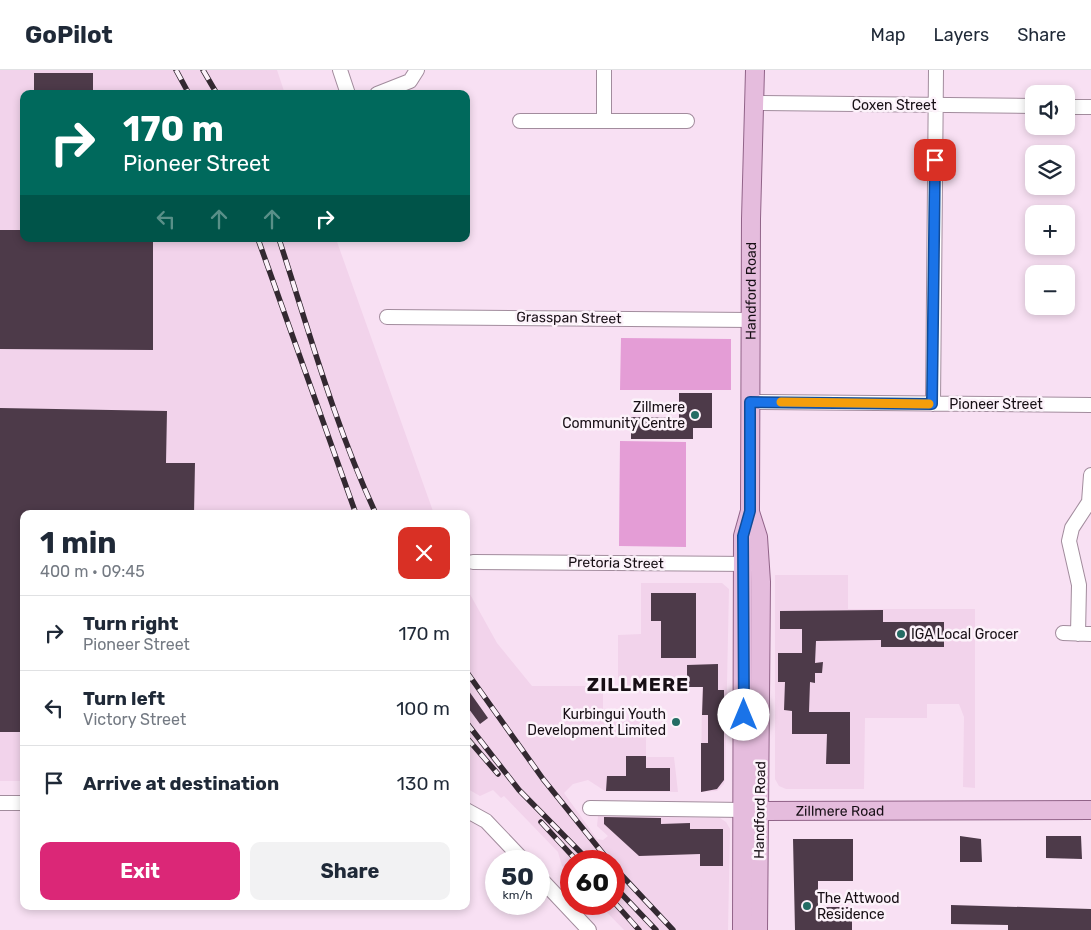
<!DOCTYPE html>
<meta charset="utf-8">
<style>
body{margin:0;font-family:Rubik,sans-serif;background:#f2f2f3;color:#1f2937;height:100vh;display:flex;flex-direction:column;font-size:19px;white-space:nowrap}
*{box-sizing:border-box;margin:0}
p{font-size:16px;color:#747a83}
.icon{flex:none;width:28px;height:28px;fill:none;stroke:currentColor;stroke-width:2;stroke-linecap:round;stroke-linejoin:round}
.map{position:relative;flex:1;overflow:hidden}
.sheet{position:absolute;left:20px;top:440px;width:450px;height:400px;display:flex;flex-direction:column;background:#fff;border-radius:10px;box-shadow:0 2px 8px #0003}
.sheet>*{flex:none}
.guide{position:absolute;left:20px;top:20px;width:450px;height:152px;border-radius:10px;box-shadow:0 2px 8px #0003;background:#00695c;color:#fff;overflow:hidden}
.controls{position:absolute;left:1025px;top:15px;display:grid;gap:10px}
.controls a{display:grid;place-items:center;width:50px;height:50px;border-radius:10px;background:#fff;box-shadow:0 2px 8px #0003;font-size:25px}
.speed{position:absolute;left:485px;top:780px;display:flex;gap:10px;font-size:25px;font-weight:700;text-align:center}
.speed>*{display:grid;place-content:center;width:65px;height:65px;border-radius:50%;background:#fff;box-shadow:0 2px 8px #0003;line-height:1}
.speed small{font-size:12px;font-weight:400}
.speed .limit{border:8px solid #d22;background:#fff;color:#111}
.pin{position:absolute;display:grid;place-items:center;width:42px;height:42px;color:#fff;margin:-21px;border-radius:10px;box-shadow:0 2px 8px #0006}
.me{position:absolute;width:55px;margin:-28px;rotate:0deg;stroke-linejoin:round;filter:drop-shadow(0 0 4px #0008)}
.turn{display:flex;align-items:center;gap:18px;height:105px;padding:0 20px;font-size:22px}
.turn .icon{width:65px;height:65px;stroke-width:2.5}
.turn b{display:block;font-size:35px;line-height:42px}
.lanes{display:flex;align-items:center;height:48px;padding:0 20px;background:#0003;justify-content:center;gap:25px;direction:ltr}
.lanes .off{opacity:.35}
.round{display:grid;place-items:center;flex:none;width:52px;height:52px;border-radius:10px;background:#f2f2f3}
.head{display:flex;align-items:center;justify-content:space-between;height:85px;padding:0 20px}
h1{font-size:30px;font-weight:700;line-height:38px}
.button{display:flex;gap:10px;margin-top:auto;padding:10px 20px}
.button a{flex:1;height:58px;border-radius:10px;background:#db2777;color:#fff;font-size:20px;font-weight:700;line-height:58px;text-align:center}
.button a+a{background:#f2f2f3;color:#1f2937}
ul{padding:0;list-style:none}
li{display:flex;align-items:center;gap:15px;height:75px;padding:0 20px;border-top:1px solid #e0e1e3}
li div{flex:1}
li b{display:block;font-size:19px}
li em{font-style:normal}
header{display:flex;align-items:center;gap:30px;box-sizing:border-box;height:70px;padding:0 25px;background:#fff;border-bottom:1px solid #e0e1e3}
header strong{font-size:24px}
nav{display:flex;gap:28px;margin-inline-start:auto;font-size:18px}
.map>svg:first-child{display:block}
.built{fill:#f2d3eb}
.green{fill:#e49dd6}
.building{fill:#4d3a49}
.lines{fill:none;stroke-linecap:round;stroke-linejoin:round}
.minor-casing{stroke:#a28c9d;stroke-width:16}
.major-casing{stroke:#916388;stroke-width:20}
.minor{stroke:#fff;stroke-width:14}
.major{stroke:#e5bcdd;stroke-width:18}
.rail-casing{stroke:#332931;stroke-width:5.5}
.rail{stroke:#fcf2fa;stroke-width:4;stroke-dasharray:11;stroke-linecap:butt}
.route-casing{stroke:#114b97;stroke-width:12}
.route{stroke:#1a73e8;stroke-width:9}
.slow{stroke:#f59e0b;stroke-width:9}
.poi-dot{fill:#246c64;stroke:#fcf2fa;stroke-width:2}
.labels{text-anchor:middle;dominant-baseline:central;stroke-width:5;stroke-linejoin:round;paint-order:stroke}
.street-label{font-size:14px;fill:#170f15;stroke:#fcf2fa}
.poi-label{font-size:14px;fill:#170f15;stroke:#fcf2fa;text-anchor:end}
.district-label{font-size:19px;font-weight:bold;letter-spacing:1px;fill:#170f15;stroke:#fcf2fa}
</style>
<header>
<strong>GoPilot</strong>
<nav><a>Map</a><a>Layers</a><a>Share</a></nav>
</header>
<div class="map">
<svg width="1091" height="860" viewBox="0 0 1091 860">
<rect width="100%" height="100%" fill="#f8e0f3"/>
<path class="built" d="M0,0H277L285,24H24V169H336L434,444H24V711H0Z
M775,505H848V539H975V718L963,717L964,647L959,634H927V648H865L864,719H786L779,716L775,709Z
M641,513H722L729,519L725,708L724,714L717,721L701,722L702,617L618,616V565L641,564Z
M466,517L497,573L532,616H603V651L646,650V687H674L678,722L605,721L588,710L573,714L564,723L597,769L603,770L608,766L597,756L598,746L720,748L726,752L730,759L728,860H624L599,834H614V791H571V805L562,796L558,782L504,726L501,728L493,720L480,726L466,718Z"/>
<path class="green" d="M621,268L731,269V320H620Z
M620,371L686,372V477L619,476Z"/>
<path class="building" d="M34,3H93V24H34Z
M0,160H24V169H153V280L0,279Z
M679,323H712V358H693V369H631V347L679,348Z
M0,338L167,341L166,393H195L194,444H24V662H0Z
M651,523H696V588H661V551H651Z
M883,540V552H944V577H881V570L816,571L815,593L823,592L822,603H815V613L810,612L809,642H850V694H826L827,664H792V641L784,640L785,612H778V583H802V559H780V541Z
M718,594V620H724V710L717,719L701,722V673H708V645H702L703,617H687V595Z
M466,617L488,648L480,654L466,635Z
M626,686H646V698H670V721H606L607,706H626Z
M604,747L661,748V754L690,753V759H723V796H700V784L639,786L604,754Z
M960,766L981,769L982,792H960Z
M1046,766H1081L1082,789L1046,788Z
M793,769H853V811H818V837H852V860H795Z
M951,835L1091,839V860H1008V855L951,854Z"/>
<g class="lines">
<defs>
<path id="minor" d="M340,0L348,24
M604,0V51
M377,24L410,11L417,0
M755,33L1034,36
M1066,37H1091
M520,51H687
M387,247L751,250
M750,332L1091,335
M933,334L936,0
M473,492L752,494
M1063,563L1091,564
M1078,564L1079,515L1069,471L1072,458L1089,432L1091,405
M0,733H24
M590,738L744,740
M466,740L486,751L524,791
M539,807L589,860"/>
<g id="major">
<path d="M750,442L758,467L761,512L758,860"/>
<path id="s1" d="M749,741L1091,740"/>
<path id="s2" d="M742,860L743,466L750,441L751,149L755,0"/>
</g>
</defs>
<use href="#minor" class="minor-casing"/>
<use href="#major" class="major-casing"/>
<use href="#minor" class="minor"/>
<use href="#major" class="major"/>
<defs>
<path id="rail" d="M176,0L189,24
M203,0L217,24
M258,169L356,444
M279,169C309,261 335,356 376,444
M466,601L543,709L609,791
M466,652L519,720L589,791
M466,667L498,704
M541,752L577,791
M614,797L673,860
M614,816L656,860
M614,832L639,860"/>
</defs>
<use href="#rail" class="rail-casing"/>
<use href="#rail" class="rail"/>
</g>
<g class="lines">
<defs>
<path id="route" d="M744,645L743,466L750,441V332L932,334L935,90"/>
</defs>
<use href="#route" class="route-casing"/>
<use href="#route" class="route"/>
<path class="slow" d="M781,332L929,334"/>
</g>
<g class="poi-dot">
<circle cx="695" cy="345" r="5"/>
<circle cx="901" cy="564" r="5"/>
<circle cx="676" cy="652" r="5"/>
<circle cx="807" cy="836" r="5"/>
</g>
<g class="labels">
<g class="street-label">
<text x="894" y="35">Coxen Street</text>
<text stroke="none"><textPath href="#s2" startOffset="640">Handford Road</textPath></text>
<text transform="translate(569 248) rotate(1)">Grasspan Street</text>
<text x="996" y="334">Pioneer Street</text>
<text transform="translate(616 493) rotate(1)">Pretoria Street</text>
<text transform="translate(760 740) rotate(-89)">Handford Road</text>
<text stroke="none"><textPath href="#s1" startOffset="91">Zillmere Road</textPath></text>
</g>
<g class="poi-label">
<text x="685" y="337">Zillmere<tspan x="685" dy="16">Community Centre</tspan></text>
<text x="911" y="564" text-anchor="start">IGA Local Grocer</text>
<text x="666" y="644">Kurbingui Youth<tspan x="666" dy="16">Development Limited</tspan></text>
<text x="817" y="828" text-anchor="start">The Attwood<tspan x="817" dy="16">Residence</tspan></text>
</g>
<g class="district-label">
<text x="638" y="614">ZILLMERE</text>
</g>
</g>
</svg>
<div class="controls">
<a><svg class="icon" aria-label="sound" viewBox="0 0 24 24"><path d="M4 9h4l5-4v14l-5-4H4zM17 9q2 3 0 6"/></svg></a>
<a><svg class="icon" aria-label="layers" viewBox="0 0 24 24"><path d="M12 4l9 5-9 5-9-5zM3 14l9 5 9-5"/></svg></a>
<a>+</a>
<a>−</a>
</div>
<div class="speed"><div>50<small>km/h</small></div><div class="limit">60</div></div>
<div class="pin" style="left:935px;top:90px;background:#d93025"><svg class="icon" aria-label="arrive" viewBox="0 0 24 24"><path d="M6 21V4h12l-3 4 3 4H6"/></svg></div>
<svg class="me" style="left:744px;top:645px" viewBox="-20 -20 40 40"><circle r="19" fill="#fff"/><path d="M0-13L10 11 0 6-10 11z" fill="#1a73e8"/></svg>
<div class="guide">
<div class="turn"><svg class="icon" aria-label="right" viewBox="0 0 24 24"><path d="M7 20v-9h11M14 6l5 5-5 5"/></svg><div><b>170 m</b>Pioneer Street</div></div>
<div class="lanes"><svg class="icon off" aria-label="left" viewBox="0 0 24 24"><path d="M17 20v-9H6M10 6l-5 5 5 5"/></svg><svg class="icon off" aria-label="ahead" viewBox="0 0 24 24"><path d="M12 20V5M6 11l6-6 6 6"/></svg><svg class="icon off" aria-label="ahead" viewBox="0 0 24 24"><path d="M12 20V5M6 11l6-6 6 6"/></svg><svg class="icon" aria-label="right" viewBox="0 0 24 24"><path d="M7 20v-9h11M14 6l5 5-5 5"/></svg></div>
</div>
<section class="sheet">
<div class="head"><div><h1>1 min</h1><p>400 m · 09:45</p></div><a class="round" style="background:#d93025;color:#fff"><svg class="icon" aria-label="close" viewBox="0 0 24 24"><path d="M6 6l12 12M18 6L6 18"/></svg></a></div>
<ul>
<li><svg class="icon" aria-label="right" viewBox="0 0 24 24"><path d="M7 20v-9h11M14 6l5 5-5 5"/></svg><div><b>Turn right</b><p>Pioneer Street</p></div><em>170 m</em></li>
<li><svg class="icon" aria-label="left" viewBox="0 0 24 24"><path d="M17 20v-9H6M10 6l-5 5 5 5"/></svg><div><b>Turn left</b><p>Victory Street</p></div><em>100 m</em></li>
<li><svg class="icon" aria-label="arrive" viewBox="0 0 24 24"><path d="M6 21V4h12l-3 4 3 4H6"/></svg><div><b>Arrive at destination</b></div><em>130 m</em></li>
</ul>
<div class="button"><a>Exit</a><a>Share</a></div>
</section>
</div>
